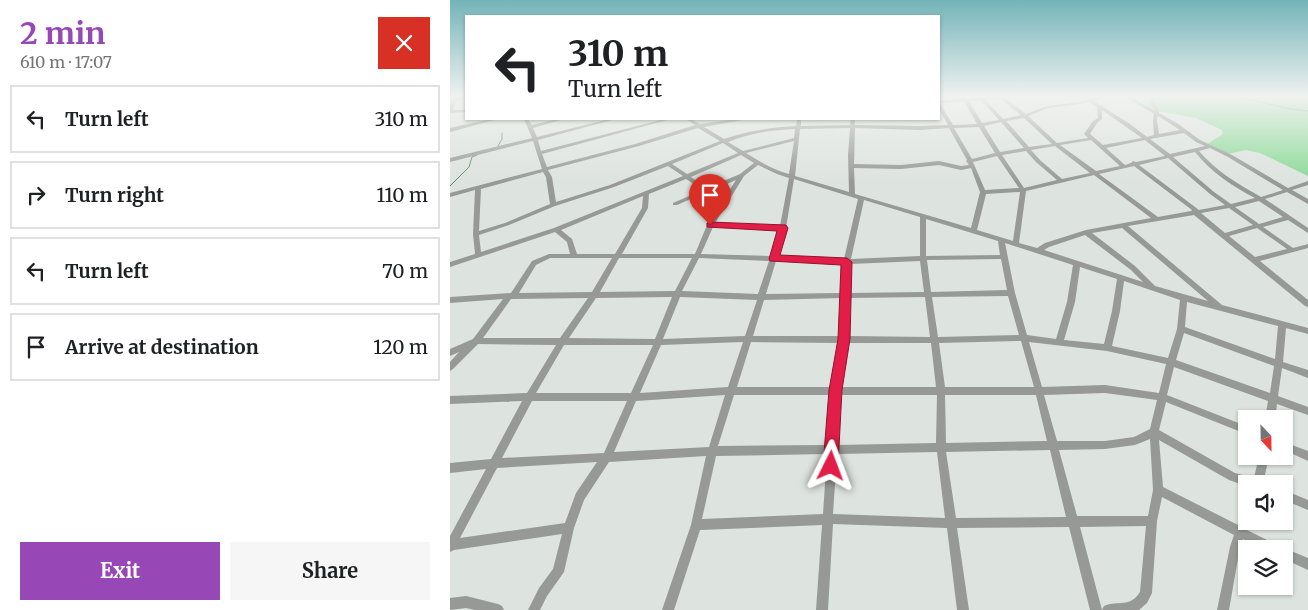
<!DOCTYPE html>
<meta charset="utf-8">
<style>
body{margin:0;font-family:Merriweather,serif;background:#f6f6f6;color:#202124;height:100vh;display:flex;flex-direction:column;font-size:19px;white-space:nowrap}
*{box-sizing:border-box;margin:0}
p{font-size:16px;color:#757577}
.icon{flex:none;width:28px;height:28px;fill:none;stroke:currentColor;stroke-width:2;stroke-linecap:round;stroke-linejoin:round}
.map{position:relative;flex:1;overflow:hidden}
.details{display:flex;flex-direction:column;background:#fff;width:450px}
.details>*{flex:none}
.top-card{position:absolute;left:15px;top:15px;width:475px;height:105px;border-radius:0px;box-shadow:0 1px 4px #0004;background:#fff;color:#202124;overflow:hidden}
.needle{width:32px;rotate:158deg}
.tools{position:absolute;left:788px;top:410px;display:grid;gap:10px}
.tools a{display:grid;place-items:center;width:55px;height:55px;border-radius:0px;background:#fff;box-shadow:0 1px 4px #0004;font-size:25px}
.pin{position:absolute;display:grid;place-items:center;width:42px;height:42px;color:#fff;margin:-51px -21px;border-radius:50% 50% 50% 0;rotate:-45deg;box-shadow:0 0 5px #0007}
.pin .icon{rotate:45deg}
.me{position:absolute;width:55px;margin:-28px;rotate:3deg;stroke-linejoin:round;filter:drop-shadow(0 0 4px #0008)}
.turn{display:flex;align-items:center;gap:18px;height:105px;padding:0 20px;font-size:22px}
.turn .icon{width:65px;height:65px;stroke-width:2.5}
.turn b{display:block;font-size:35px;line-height:42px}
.round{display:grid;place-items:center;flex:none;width:52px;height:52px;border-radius:0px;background:#f6f6f6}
.headline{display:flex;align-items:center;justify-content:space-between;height:85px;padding:0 20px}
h1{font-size:30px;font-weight:700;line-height:38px;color:#9847b7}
.cta{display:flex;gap:10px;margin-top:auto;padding:10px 20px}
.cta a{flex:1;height:58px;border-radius:0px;background:#9847b7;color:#fff;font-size:20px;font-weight:700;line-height:58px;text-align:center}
.cta a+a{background:#f6f6f6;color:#202124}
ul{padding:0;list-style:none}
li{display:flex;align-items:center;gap:15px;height:68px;margin:0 10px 8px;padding:0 10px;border:2px solid #e0e0e0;border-radius:0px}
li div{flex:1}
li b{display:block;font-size:19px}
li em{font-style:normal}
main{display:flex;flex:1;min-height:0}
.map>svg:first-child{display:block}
.green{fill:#8bda97}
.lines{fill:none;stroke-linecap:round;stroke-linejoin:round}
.stream{stroke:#548d5e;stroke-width:1}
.minor{fill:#969996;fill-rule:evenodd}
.route{fill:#e11d48;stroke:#92132f}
</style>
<main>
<section class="details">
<div class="headline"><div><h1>2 min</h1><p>610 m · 17:07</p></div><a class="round" style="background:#d93025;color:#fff"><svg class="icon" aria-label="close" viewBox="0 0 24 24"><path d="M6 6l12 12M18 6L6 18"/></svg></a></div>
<ul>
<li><svg class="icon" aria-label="left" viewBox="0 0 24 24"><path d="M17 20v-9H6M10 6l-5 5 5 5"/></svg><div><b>Turn left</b></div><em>310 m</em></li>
<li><svg class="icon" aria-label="right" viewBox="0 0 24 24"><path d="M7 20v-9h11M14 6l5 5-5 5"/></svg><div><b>Turn right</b></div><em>110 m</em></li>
<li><svg class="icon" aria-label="left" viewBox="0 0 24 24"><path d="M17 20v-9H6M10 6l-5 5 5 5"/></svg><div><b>Turn left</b></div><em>70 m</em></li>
<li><svg class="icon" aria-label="arrive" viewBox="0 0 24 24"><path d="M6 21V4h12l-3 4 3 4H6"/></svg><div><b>Arrive at destination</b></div><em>120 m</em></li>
</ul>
<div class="cta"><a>Exit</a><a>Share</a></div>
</section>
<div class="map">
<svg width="858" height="610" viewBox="0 0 858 610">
<rect width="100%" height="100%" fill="#dde3de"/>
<path class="green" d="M710,97H858V176L810,153L796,150L778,154L757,144L773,134L772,130L746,118L707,111L690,101Z"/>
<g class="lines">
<path class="stream" d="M790,97L840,109L858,111
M47,148L52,139V133
M0,186L19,167L22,157L27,155"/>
<path class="minor" d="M5,97H16V99L7,101L4,106V110H16V112L0,113V105L2,101L0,100Z
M512,97H516L517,98L554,97L576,114L597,106L630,102L648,97H655L644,101L680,124L697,137L704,135L703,120L704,114L676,97H681L704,110L700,101L703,97H707L704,101L709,111V113L727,123L750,140L782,155L838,188L858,181V185L842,190L858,199V204L837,192L815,199L858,228V233L838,220L813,227L843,248L858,244V248L810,261L858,300V307L855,306L744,215L678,226L772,305L858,328V334L836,328L833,362L858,370V378L832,368L828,396L858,407V415L827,404L825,419H815L818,401L724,367L717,395L796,426V434L716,402L709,430L785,473L804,478L809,456H819L813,484H796V486L779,480L709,440L713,487L788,525L792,513L796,512V521H800L797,530L827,545L828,549H811L793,539L790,547L779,610H767L780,547L784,535L712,497L707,521L702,593L697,603L689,610H652L654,606C668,600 680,608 690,592L696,526L630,527L652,610H640L619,527L507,528L519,610H507L497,528L383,524L378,610H366L372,525L250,530L224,610H212L241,525L256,456L159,462L134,500L124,528L114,572L97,596L90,610H78L89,588L103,569L112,534L4,550L0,552V536L36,469L0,473V463L41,459L72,401L0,404V396L77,393L106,345L28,344L3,369L0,371V362L9,352L0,356V349L23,339L53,299L0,303V297L61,293L82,261L99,254H120L117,242L105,232L0,267V262L25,254L23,234L25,190L0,197V193L92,169L83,141L0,162V158L82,138L74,119H78L82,125L107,119H114L83,128L87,137L159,119H166L88,140L91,151L214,119H221L92,154L97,167L185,144L245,125L236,119H241L250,124L285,119H295L293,120L254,127L274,139C297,131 322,127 346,126L347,119H351V126L400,125L401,119H405V125L470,126L498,125L489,109V104L491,105L503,125L527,124L514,101L489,103V101L513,99ZM550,99L571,115L553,119L536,100ZM531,100L549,120L532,123L519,101ZM639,102L647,107L648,118L643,121L634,134L638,138L607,143L578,116L598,108L630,104ZM652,110L692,138L653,145L640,134L647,123L652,119ZM708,116L730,130L709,134L707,120ZM574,118L602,144L579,147L556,121ZM551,122L574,148L550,152L534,126ZM529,127L545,153L522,159L504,128ZM248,128L270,141L160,185L106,202L102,177L98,170L189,146ZM400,128L398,155L399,192L345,176L350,129ZM405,128L470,130L499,128L517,160L516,161L519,165L511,166L489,161L451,165L404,164ZM345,129L344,138L293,151L278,142C299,133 323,130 345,129ZM734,133L746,142L755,146L720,154L700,139ZM641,140L670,166L646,171L610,145ZM695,140L715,156L686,162L683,161L681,163L675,165L656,148ZM344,141L339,174C324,170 310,162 296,153ZM273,143L288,153L237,174L222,164ZM605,146L640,173L612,179L590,160L581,150ZM760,148L778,157L833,190L811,197C788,184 766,171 749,151ZM576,151L586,162L607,180L574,188L552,155ZM745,152C761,172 782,186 805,198L781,204L764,192L723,157ZM291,155L304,163L290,174L257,188L241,177ZM547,156L569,188L535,190L523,162ZM718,158L760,194L775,205L749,210L689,165ZM308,165L327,174L339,178L330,226L265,223L294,176ZM489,165L511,170L521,168L530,192L521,228L405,194L404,168L451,169ZM218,166L233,176L104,228L31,252L29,235L59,225L105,206L164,187ZM684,166L742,210L741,211L708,217L649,174ZM93,172L96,177L100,204L55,223L29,231L31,189ZM644,175L701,218L636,230L595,243L587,248L569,243L576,191ZM236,179L253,190L223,203V205H227L257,192H260L261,191L286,180L257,225L245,254H172L198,208L199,194ZM344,179L408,199L394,259L327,256L336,228ZM570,192L563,241L527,230L536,194ZM193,196L192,208L165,254H127L122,239L111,230ZM414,200L470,217V256L401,259ZM809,201L833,217L809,224L785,207ZM779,208L803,225L775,233L751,213ZM476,219L548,241L550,255L476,256ZM263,227L329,230L321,256L251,254ZM672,228L758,301L705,286L685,266L642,233ZM807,228L837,249L805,257L779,236ZM635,235L681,270L693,282L594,250L599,247ZM555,243L623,265L617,302L606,339L577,335L565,293ZM100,258H162L142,292L69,293L86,265ZM169,258H242L225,291L150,292ZM249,258L319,261L308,294L232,291ZM551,259L557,290L481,292L477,260ZM326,261L393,264L392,293L316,294ZM470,261L474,292L399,293L400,264ZM630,267L667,279L662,311L654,344L614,340L625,302ZM674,281L730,300L727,329L718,358L662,346L670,311ZM558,296L569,335L488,337L482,297ZM222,297L205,339L119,338L146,298ZM230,297L307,300L295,336L213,339ZM475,297L480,337L398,336L399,298ZM138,298L110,338H33L61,299ZM392,298L390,336H303L314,300ZM737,302L828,326L825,359L735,327ZM734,333L824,366L820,393L726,360ZM571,341L584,387H495L489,343ZM293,342L278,387L190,393L211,345ZM301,342L389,343L382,387H287ZM579,342L657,351L716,364L709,393L655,385L592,387ZM397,343H481L486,387H391ZM114,345H203L181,393H86ZM655,393L707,400L700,429L684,437L655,441H607L594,395ZM275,395L259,447L164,452L186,401ZM284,395H381L378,445L268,446ZM390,395H487L486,443L387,445ZM495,395H586L597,441L496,443ZM82,401H177L154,453L52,458ZM700,439L703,490L698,516H627L609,450L655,449L685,445ZM600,450L616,517L506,518L496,452ZM487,452L495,518L383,514L387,454ZM377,454L373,514L252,519L266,456ZM147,462L126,493L115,523L10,538L47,468Z
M41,119H48L0,132V128Z
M834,442L858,451V461L834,450Z
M834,490L858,500V510L834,500Z
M834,548L858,558V570L834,559V549H831Z
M16,596L48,604L52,606L54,610H25L16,608L0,610V598Z"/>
</g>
<linearGradient id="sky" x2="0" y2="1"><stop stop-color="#73b4b8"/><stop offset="0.53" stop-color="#f0f2f0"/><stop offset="1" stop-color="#f0f2f0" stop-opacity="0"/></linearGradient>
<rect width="858" height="182" fill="url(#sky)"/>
<path class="route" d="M260,222L336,225L338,228L330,255L397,258L402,262L400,339L392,390L388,466L386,472L381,474L376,472L373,466L379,390L388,339L391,265L320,261L319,259L327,231L257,227V223Z"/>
</svg>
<div class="tools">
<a><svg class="needle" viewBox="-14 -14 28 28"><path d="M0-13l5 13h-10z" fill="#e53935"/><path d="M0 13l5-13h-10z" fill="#757577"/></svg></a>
<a><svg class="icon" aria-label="sound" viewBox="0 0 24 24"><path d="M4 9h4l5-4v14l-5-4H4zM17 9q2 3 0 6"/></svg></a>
<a><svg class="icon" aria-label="layers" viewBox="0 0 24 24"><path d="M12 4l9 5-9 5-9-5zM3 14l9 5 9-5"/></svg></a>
</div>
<div class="pin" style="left:260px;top:225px;background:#d93025"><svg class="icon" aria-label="arrive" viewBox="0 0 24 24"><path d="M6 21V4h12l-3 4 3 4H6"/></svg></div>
<svg class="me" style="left:381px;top:466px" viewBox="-20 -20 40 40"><path d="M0-17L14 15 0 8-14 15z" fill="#e11d48" stroke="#fff" stroke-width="4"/></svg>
<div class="top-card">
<div class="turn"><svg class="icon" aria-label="left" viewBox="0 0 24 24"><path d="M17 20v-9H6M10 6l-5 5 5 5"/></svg><div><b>310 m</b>Turn left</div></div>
</div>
</div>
</main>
